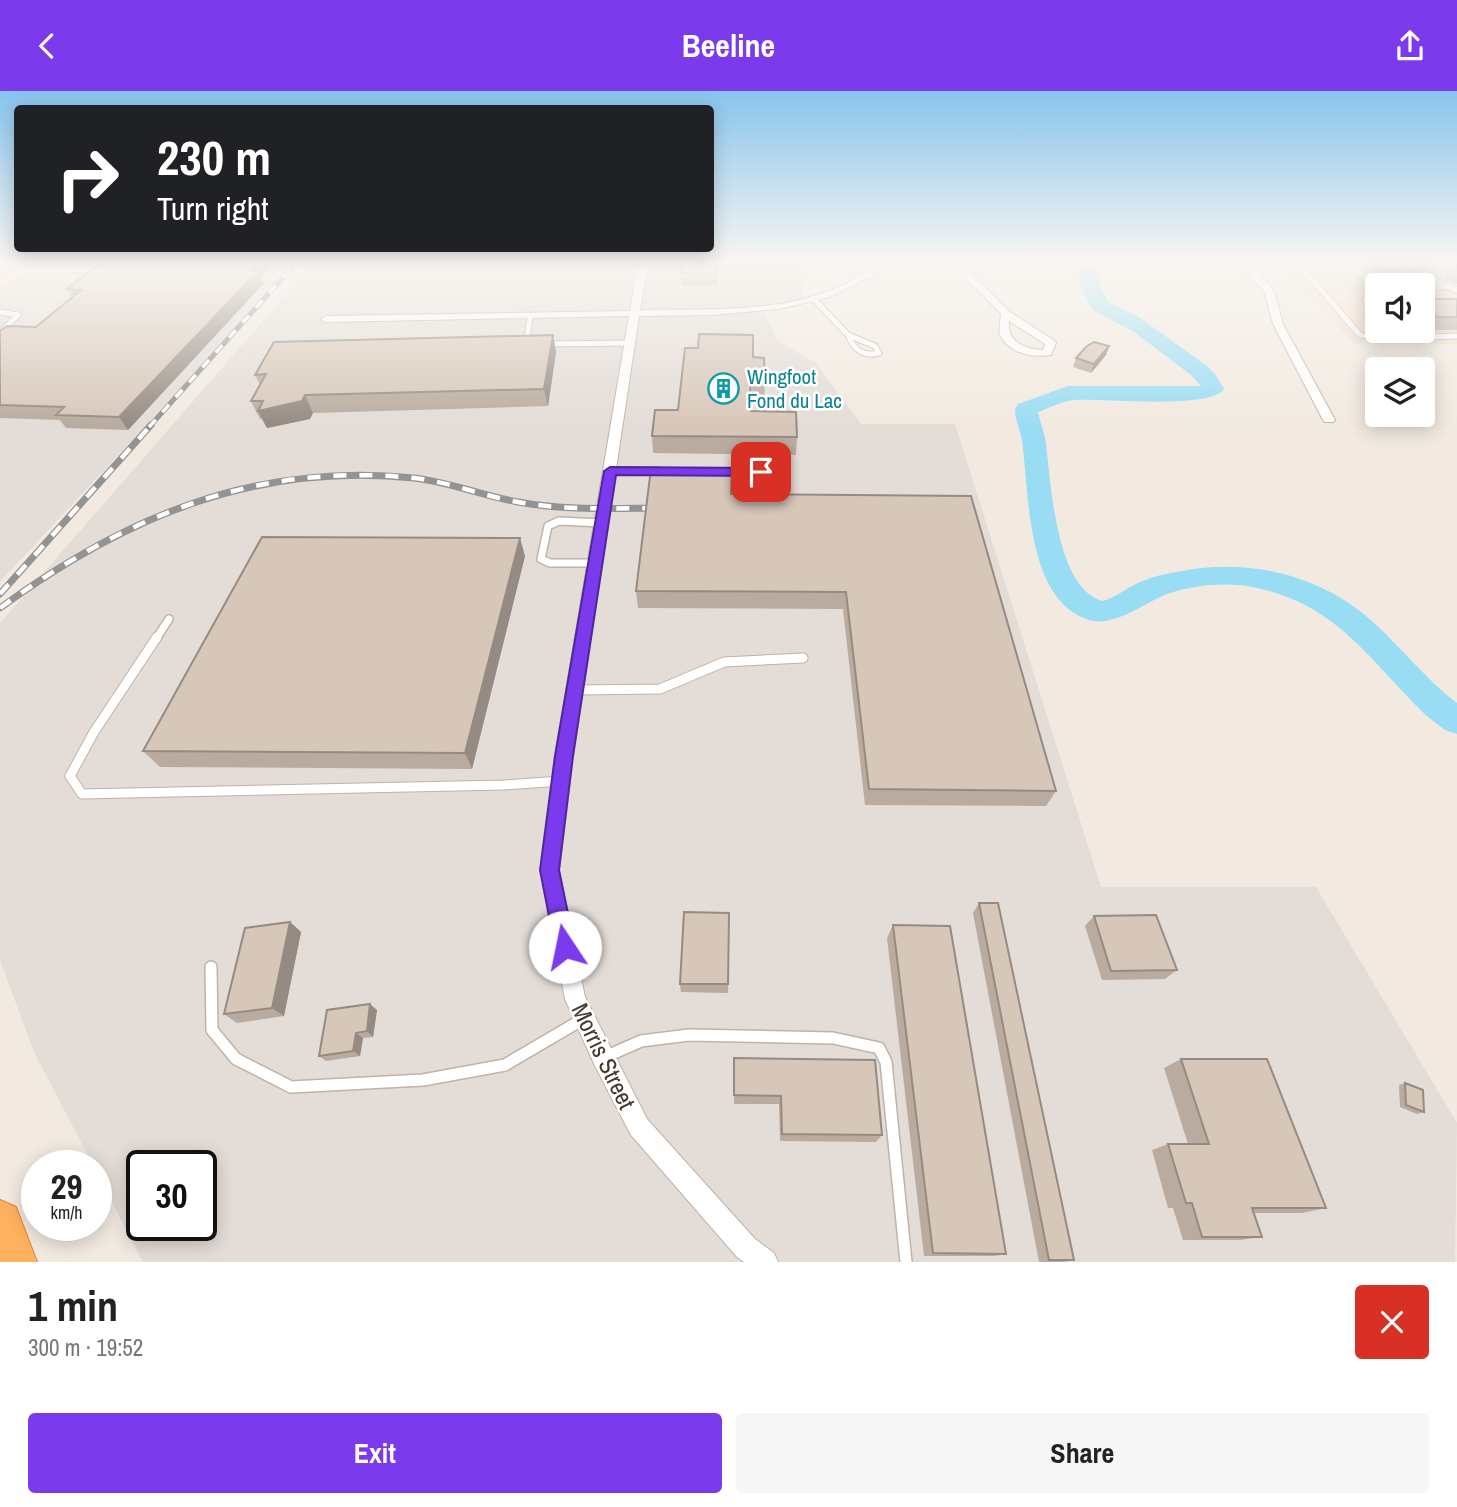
<!DOCTYPE html>
<meta charset="utf-8">
<style>
body{margin:0;font-family:"Archivo Narrow",sans-serif;background:#f6f6f6;color:#222;height:100vh;display:flex;flex-direction:column;font-size:26px;white-space:nowrap}
*{box-sizing:border-box;margin:0}
p{font-size:23px;color:#767676}
.icon{flex:none;width:38px;height:38px;fill:none;stroke:currentColor;stroke-width:2;stroke-linecap:round;stroke-linejoin:round}
.map{position:relative;height:1171px;overflow:hidden}
.panel{display:flex;flex-direction:column;background:#fff;flex:1}
.panel>*{flex:none}
.banner{position:absolute;left:14px;top:14px;width:700px;height:147px;border-radius:7px;box-shadow:0 4px 18px #0003;background:#202124;color:#fff;overflow:hidden}
.controls{position:absolute;left:1365px;top:182px;display:grid;gap:14px}
.controls a{display:grid;place-items:center;width:70px;height:70px;border-radius:7px;background:#fff;box-shadow:0 4px 18px #0003;font-size:35px}
.speed{position:absolute;left:21px;top:1059px;display:flex;gap:14px;font-size:35px;font-weight:700;text-align:center}
.speed>*{display:grid;place-content:center;width:91px;height:91px;border-radius:50%;background:#fff;box-shadow:0 4px 18px #0003;line-height:1}
.speed small{font-size:18px;font-weight:400}
.speed .limit{border:4px solid #111;border-radius:10px;background:#fff;color:#111}
.pin{position:absolute;display:grid;place-items:center;width:60px;height:60px;color:#fff;margin:-30px;border-radius:14px;box-shadow:0 4px 10px #0006}
.me{position:absolute;width:77px;margin:-38px;rotate:349deg;stroke-linejoin:round;filter:drop-shadow(0 0 5px #0008)}
.turn{display:flex;align-items:center;gap:24px;height:147px;padding:0 28px;font-size:32px}
.turn .icon{width:91px;height:91px;stroke-width:2.5}
.turn b{display:block;font-size:49px;line-height:60px}
.round{display:grid;place-items:center;flex:none;width:74px;height:74px;border-radius:7px;background:#f6f6f6}
.overview{display:flex;align-items:center;justify-content:space-between;height:119px;padding:0 28px}
h1{font-size:42px;font-weight:800;line-height:52px}
.button{display:flex;gap:14px;margin-top:auto;padding:14px 28px}
.button a{flex:1;height:80px;border-radius:7px;background:#7c3aed;color:#fff;font-size:28px;font-weight:800;line-height:80px;text-align:center}
.button a+a{background:#f6f6f6;color:#222}
header{display:flex;justify-content:space-between;align-items:center;height:91px;padding:0 28px;background:#7c3aed;color:#fff;font-size:32px;font-weight:800}
.map>svg:first-child{display:block}
.commercial{fill:#f6ddca;fill-rule:evenodd}
.industrial{fill:#e3dcd7;fill-rule:evenodd}
.lines{fill:none;stroke-linecap:round;stroke-linejoin:round}
.river{fill:#99ddf4;fill-rule:evenodd}
.lane-far3-casing{stroke:#c0b3a7;stroke-width:7}
.lane-far2-casing{stroke:#c0b3a7;stroke-width:10}
.lane-far1-casing{stroke:#c0b3a7;stroke-width:11}
.lane-casing{stroke:#c0b3a7;stroke-width:14}
.street-casing{stroke:#c0b3a7;stroke-width:2}
.secondary-casing{stroke:#d8ba90;stroke-width:2}
.highway-casing{stroke:#e58228;stroke-width:2}
.lane-far3{stroke:#fff;stroke-width:5}
.lane-far2{stroke:#fff;stroke-width:7}
.lane-far1{stroke:#fff;stroke-width:9}
.lane{stroke:#fff;stroke-width:11}
.street{fill:#fff;fill-rule:evenodd}
.secondary{fill:#ffe5be;fill-rule:evenodd}
.highway{fill:#ffb15f;fill-rule:evenodd}
.rail-far1-casing{stroke:#939393;stroke-width:5}
.rail-casing{stroke:#939393;stroke-width:7}
.rail-far1{stroke:#fff;stroke-width:3.5;stroke-dasharray:10;stroke-linecap:butt}
.rail{stroke:#fff;stroke-width:4.5;stroke-dasharray:13;stroke-linecap:butt}
.wall{fill:#b9ab9f}
.shaded-wall{fill:#968b82}
.building{fill:#d7c7b9;stroke:#968b82;stroke-width:2}
.route{fill:#7c3aed;stroke:#51269a;stroke-width:2}
.labels{text-anchor:middle;dominant-baseline:central;stroke-width:5;stroke-linejoin:round;paint-order:stroke}
.far-culture-label{font-size:21px;fill:#0d838f;stroke:#fff;text-anchor:start}
.street-label{font-size:24px;fill:#433a32;stroke:#fff}
</style>
<header><svg class="icon" aria-label="back" viewBox="0 0 24 24"><path d="M15 5l-7 7 7 7"/></svg>Beeline<svg class="icon" aria-label="share" viewBox="0 0 24 24"><path d="M12 15V3M7 8l5-5 5 5M5 13v7h14v-7"/></svg></header>
<div class="map">
<svg width="1457" height="1171" viewBox="0 0 1457 1171">
<rect width="100%" height="100%" fill="#f2eae1"/>
<path class="commercial" d="M1277,171H1457V253L1354,252ZM1377,194H1423V240H1377Z"/>
<path class="industrial" d="M40,171H298L0,491V199Z
M314,171H802V210L762,217L778,250L816,272L861,333H955L1101,796H1316L1457,1032L1455,1171H143L96,1080V1074H93L34,961L0,869V532ZM142,1074H201V1134H142Z"/>
<g class="lines">
<path class="river" d="M1077,171H1095L1101,197L1108,211L1139,226L1207,275L1215,283L1224,298C1210,319 1102,307 1074,309C1062,310 1049,317 1038,321C1040,332 1045,342 1046,353C1051,393 1056,497 1102,510C1114,507 1124,499 1136,493C1148,487 1163,483 1177,481C1245,466 1320,483 1372,530C1401,556 1425,588 1457,612V643L1445,639L1428,626C1371,572 1340,515 1257,497C1228,490 1185,494 1158,507C1142,515 1127,525 1110,529C1099,532 1089,530 1079,525C1026,497 1029,400 1022,349C1020,338 1015,329 1015,318L1018,313L1068,295H1201L1191,284L1134,241L1093,219L1081,197Z"/>
<defs>
<path id="lane-far3" d="M1297,171L1360,244L1385,248L1398,243L1397,240
M1329,171L1334,176
M1347,171L1377,198
M1408,171L1431,188L1457,199
M18,181L88,178L119,171
M1360,182H1421
M1423,184L1431,177L1427,171
M1423,196H1444
M813,207L848,244
M1365,209L1377,219
M0,221L18,224L0,242
M530,225L527,249L530,251
M1422,240L1428,246L1457,245
M848,244L875,255L879,262C863,266 854,259 848,244Z
M546,253L630,252"/>
<path id="lane-far2" d="M610,380H660
M722,381H786
M596,472H550L541,468L548,435L559,430L602,432
M156,548L169,528"/>
<path id="lane-far1" d="M157,546L94,641L70,685L82,703L504,694L561,690
M575,599L660,598L724,571L803,567"/>
<path id="lane" d="M211,876L212,939L236,968L291,996L423,989L505,974L585,927
M605,966L641,950L689,944L833,947L879,957L886,971L906,1171"/>
<path id="street" d="M638,171H648L640,219C700,218 767,222 824,202C846,194 867,181 888,171H900L830,206L779,218L712,224L639,225L573,665L559,780L585,906L647,1028L755,1148L774,1162L778,1171H744L737,1166L631,1044L595,975L565,908L541,780L555,665L629,225L326,231L321,228L326,225L630,220Z
M950,171H960L1010,221L1055,250L1056,252L1051,264C1030,267 1008,262 999,242L1001,223ZM1009,230L1045,253L1043,259C1024,258 1007,251 1009,230Z
M1237,171H1247L1274,199L1283,233L1335,329L1333,331H1325L1323,329L1273,233L1264,200Z"/>
<path id="secondary" d="M22,171H37L0,199V188Z"/>
<path id="highway" d="M0,1109L16,1116L37,1171H0Z"/>
</defs>
<use href="#lane-far3" class="lane-far3-casing"/>
<use href="#lane-far2" class="lane-far2-casing"/>
<use href="#lane-far1" class="lane-far1-casing"/>
<use href="#lane" class="lane-casing"/>
<use href="#street" class="street-casing"/>
<use href="#secondary" class="secondary-casing"/>
<use href="#highway" class="highway-casing"/>
<use href="#lane-far3" class="lane-far3"/>
<use href="#lane-far2" class="lane-far2"/>
<use href="#lane-far1" class="lane-far1"/>
<use href="#lane" class="lane"/>
<use href="#street" class="street"/>
<use href="#secondary" class="secondary"/>
<use href="#highway" class="highway"/>
<defs>
<path id="rail-far1" d="M149,336L297,171"/>
<path id="rail" d="M0,503L151,334
M0,517C126,425 256,371 414,387C450,391 483,405 518,411C567,420 617,417 666,417"/>
</defs>
<use href="#rail-far1" class="rail-far1-casing"/>
<use href="#rail" class="rail-casing"/>
<use href="#rail-far1" class="rail-far1"/>
<use href="#rail" class="rail"/>
</g>
<path class="wall" d="M717,171V194H682L681,182Z
M1439,171H1457V193L1446,189Z
M261,186L264,192L128,339L66,337L60,329L0,327V240L36,236L72,206L67,198Z
M1423,208H1457V239H1428L1423,235Z
M553,244L556,261L548,315L313,322L310,328L267,337L262,328H260L251,310L260,294L255,284Z
M1109,255L1106,264L1091,282L1073,276L1076,267Z
M753,266L765,293L764,310H751V320L797,346L796,364L653,362L652,345L678,319Z
M971,405L1056,700L1046,715L865,714L843,518L638,517L636,500Z
M525,465L472,678L160,676L143,660Z
M979,812L1074,1169L1064,1171H1039L973,822Z
M729,822L728,902L681,901L680,893Z
M1094,825L1177,879L1165,888L1102,889L1085,835Z
M290,831L301,841L284,925L237,932L224,923Z
M893,834L1006,1163L995,1165H924L887,847Z
M377,919L373,946L363,947L360,965L326,970L319,965Z
M734,967L882,1044L876,1051L780,1050L779,1013H734Z
M1181,968L1326,1117L1302,1122H1254L1262,1146L1240,1149H1183L1173,1117H1168L1152,1059L1168,1053H1188L1164,977Z
M1405,992L1424,1021L1417,1023L1400,1016L1399,994Z"/>
<path class="shaded-wall" d="M258,171H275L261,186L264,192L128,339L119,326Z
M553,244L556,261L548,315L544,298Z
M1109,255L1106,264L1091,282L1094,273Z
M305,304L313,322L310,328L267,337L258,320Z
M520,447L525,465L472,678L465,662Z
M290,831L301,841L284,925L272,917Z
M370,913L377,919L373,946L367,940Z
M356,942L363,947L360,965L353,960Z"/>
<path class="building" d="M114,171H258L250,180H258L119,326L56,324L64,316L0,314V240L7,235L36,236L81,199L67,198L96,175Z
M682,171H717L716,182H681Z
M1452,171H1457V177H1455Z
M1423,208H1457V226H1437L1423,215Z
M699,243L753,244V266L764,267L765,293H750L751,320L796,321L797,346L652,345L655,319H678L685,257H698Z
M553,244L544,298L305,304L302,310L258,320L263,310H251L266,283L255,284L274,251Z
M1094,251L1109,255L1094,273L1076,267L1087,255Z
M651,377L732,379L731,403L971,405L1056,700L869,698L846,501L636,500Z
M262,446L520,447L465,662L143,660Z
M979,812H998L1074,1169H1049Z
M684,821L729,822L728,893H680Z
M1156,824L1177,879L1111,880L1094,825Z
M290,831L272,917L224,923L245,837Z
M893,834L950,835L1006,1163L933,1162Z
M370,913L367,940L356,942L353,960L319,965L327,919Z
M734,967L875,969L882,1044L782,1043L781,1005L734,1004Z
M1181,968H1267L1326,1117H1252L1262,1146H1202L1192,1112H1186L1168,1053H1209Z
M1405,992L1423,999L1424,1021L1406,1014Z"/>
<linearGradient id="sky" x2="0" y2="1"><stop stop-color="#88c4ed"/><stop offset="0.51" stop-color="#f9f6f2"/><stop offset="1" stop-color="#f9f6f2" stop-opacity="0"/></linearGradient>
<rect width="1457" height="335" fill="url(#sky)"/>
<path class="route" d="M610,376L761,377L767,381L761,385L616,384L573,665L559,779L575,856L572,864L565,867L558,864L555,856L540,779L555,665L604,380Z"/>
<defs>
<symbol id="building-ring" viewBox="-11 -11 22 22"><circle r="9.5" fill="#fff" stroke="#0f9aa8" stroke-width="1.5"/><path d="M-4-6H4V6H1V3H-1V6H-4ZM-2.5-4.3h1.7v1.8h-1.7ZM.8-4.3h1.7v1.8H.8ZM-2.5-1h1.7V.8h-1.7ZM.8-1h1.7V.8H.8Z" fill="#0f9aa8"/></symbol>
</defs>
<g fill-rule="evenodd">
<use href="#building-ring" x="706" y="280" width="35" height="35"/>
</g>
<g class="labels">
<g class="far-culture-label">
<text x="747" y="285">Wingfoot<tspan x="747" dy="24">Fond du Lac</tspan></text>
</g>
<g class="street-label">
<text transform="translate(604 965) rotate(64)">Morris Street</text>
</g>
</g>
</svg>
<div class="controls">
<a><svg class="icon" aria-label="sound" viewBox="0 0 24 24"><path d="M4 9h4l5-4v14l-5-4H4zM17 9q2 3 0 6"/></svg></a>
<a><svg class="icon" aria-label="layers" viewBox="0 0 24 24"><path d="M12 4l9 5-9 5-9-5zM3 14l9 5 9-5"/></svg></a>
</div>
<div class="speed"><div>29<small>km/h</small></div><div class="limit">30</div></div>
<div class="pin" style="left:761px;top:381px;background:#d93025"><svg class="icon" aria-label="arrive" viewBox="0 0 24 24"><path d="M6 21V4h12l-3 4 3 4H6"/></svg></div>
<svg class="me" style="left:565px;top:856px" viewBox="-20 -20 40 40"><circle r="19" fill="#fff"/><path d="M0-13L10 11 0 6-10 11z" fill="#7c3aed"/></svg>
<div class="banner">
<div class="turn"><svg class="icon" aria-label="right" viewBox="0 0 24 24"><path d="M7 20v-9h11M14 6l5 5-5 5"/></svg><div><b>230 m</b>Turn right</div></div>
</div>
</div>
<section class="panel">
<div class="overview"><div><h1>1 min</h1><p>300 m · 19:52</p></div><a class="round" style="background:#d93025;color:#fff"><svg class="icon" aria-label="close" viewBox="0 0 24 24"><path d="M6 6l12 12M18 6L6 18"/></svg></a></div>
<div class="button"><a>Exit</a><a>Share</a></div>
</section>
